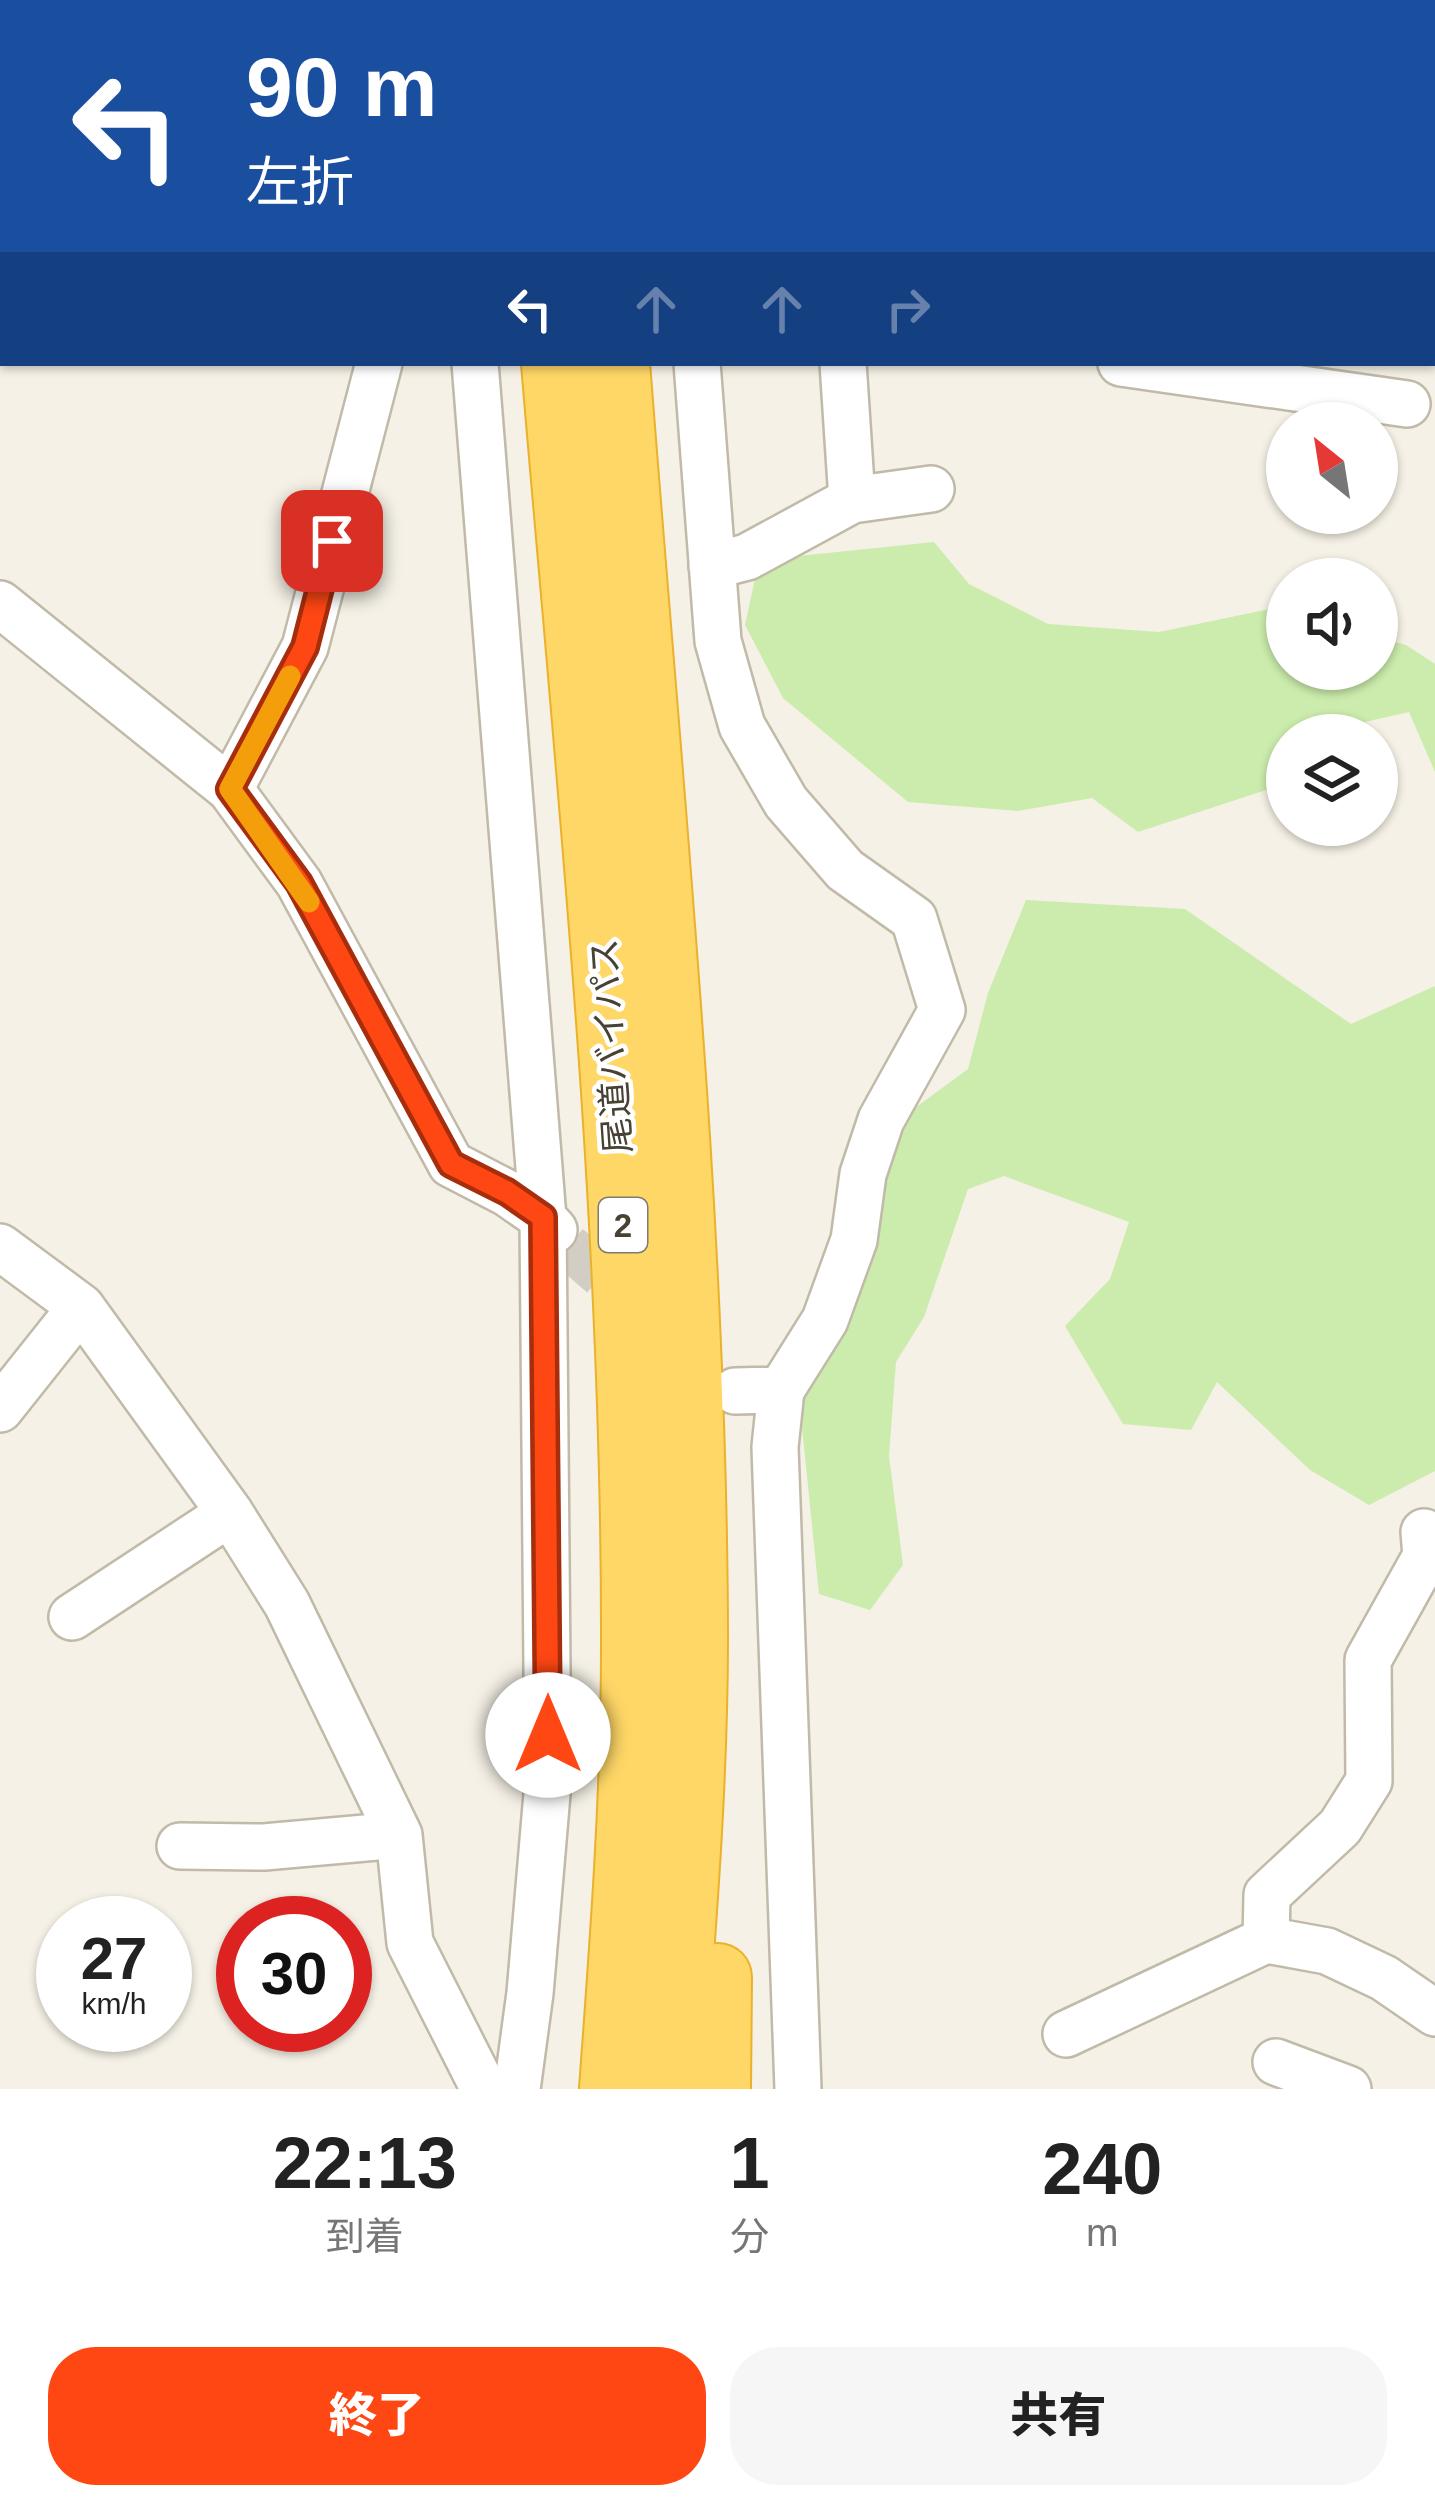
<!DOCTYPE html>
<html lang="ja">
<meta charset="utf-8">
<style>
body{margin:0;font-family:Helvetica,"Noto Sans JP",sans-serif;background:#f6f6f6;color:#222;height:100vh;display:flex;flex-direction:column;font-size:45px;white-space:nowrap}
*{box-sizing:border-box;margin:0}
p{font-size:39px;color:#767676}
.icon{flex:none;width:66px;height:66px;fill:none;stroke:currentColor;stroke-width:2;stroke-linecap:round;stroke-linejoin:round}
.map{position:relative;height:2089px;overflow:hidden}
.drawer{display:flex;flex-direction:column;background:#fff;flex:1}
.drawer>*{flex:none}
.hud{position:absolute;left:0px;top:0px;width:1437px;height:366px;box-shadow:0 3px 9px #0004;background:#1a4fa0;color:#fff;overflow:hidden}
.needle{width:78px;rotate:330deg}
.controls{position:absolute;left:1266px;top:402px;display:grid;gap:24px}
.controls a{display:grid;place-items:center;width:132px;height:132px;border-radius:50%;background:#fff;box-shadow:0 3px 9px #0004;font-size:60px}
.speed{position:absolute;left:36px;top:1896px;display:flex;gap:24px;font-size:60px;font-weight:700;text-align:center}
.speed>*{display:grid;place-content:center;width:156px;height:156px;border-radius:50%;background:#fff;box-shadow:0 3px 9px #0004;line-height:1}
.speed small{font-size:30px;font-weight:400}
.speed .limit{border:18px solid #d22;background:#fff;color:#111}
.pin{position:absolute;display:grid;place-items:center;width:102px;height:102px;color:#fff;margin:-51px;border-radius:24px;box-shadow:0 6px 18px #0006}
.me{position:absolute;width:132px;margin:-66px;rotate:0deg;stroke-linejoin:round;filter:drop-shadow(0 0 9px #0008)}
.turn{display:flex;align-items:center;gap:42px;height:252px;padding:0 48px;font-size:54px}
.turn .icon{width:156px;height:156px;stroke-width:2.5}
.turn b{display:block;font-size:84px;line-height:102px}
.lanes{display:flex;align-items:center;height:114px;padding:0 48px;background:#0003;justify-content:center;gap:60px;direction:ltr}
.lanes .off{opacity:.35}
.eta{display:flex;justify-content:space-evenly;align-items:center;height:204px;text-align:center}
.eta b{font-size:72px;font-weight:800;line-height:84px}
.button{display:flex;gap:24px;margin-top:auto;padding:24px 48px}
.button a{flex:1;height:138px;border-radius:48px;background:#ff4713;color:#fff;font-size:48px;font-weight:800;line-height:138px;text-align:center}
.button a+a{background:#f6f6f6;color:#222}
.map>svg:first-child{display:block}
.green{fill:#cbecac}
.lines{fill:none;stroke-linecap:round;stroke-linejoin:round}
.street-tunnel{stroke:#d2cec3;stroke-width:45;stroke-dasharray:45 22;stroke-linecap:butt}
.street-casing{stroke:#c1baa8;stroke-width:50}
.highway-casing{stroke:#ebb12a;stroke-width:70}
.street{stroke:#fff;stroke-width:45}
.highway{stroke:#ffd767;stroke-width:66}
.route-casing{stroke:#a62e0c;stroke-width:30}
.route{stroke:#ff4713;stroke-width:21}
.slow{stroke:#f59e0b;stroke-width:21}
.labels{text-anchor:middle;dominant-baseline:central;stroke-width:9;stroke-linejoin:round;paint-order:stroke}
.shield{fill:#fff;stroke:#7f7b72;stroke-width:3}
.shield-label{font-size:33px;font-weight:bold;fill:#484235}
.street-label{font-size:36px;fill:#484235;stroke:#fff}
</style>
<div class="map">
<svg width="1435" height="2089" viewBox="0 0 1435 2089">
<rect width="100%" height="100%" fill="#f5f1e6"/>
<path class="green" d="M934,542L969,584L1048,624L1159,632L1274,608L1287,612V669H1377V637L1406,645L1435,664V772L1409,712L1308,735H1287V740L1280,742L1269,789L1138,832L1092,798L1018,811L908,802L783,698L745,625L759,560Z
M1026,900L1185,909L1351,1024L1435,986V1471L1369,1505L1310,1470L1217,1382L1191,1430L1123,1424L1065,1326L1110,1279L1129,1222L1004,1176L968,1189L924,1317L896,1362L889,1456L903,1565L870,1610L819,1594L798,1388L900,1119L968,1069L988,993Z"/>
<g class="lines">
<path class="street-tunnel" d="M568,1246L638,1307"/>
<defs>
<path id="street" d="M184,0L188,3
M442,0V3
M669,0L670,3
M318,3L320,0
M869,3L871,0
M0,283L3,281
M475,363L543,1218L548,1782L530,1993L517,2089
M697,363L718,641L742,726L786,802L845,870L914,919L942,1010L881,1120L863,1174L854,1240L825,1320L781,1390L775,1447L798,2089
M843,363L852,500
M1121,363L1407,404
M712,566L747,557L852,500L931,489
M0,604L230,789L299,883L451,1164L507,1193L543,1218L554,1230
M230,789L305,647L379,363
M0,1247L81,1307L230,1513L287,1604L399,1835L410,1943L484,2089
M735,1391L781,1390
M0,1409L81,1307
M72,1617L230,1513
M180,1846L264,1847L399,1835
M1266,1940L1267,1895L1340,1827L1369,1781L1368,1660L1426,1556L1424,1532
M1066,2034L1266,1940L1327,1951L1384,1978L1435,2013
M1276,2062L1348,2089"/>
<path id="highway" d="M527,0L528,3
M588,0L589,3
M555,363C591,790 636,1217 635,1646C635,1794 624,1941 613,2089
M616,363C648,787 693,1212 694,1637C694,1788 681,1939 670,2089
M717,2089L718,1977"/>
</defs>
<use href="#street" class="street-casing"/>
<use href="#highway" class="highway-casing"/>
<use href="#street" class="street"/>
<use href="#highway" class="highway"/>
</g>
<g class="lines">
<defs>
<path id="route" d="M332,541L305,647L230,789L299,883L451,1164L507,1192L543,1217L548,1735"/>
</defs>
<use href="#route" class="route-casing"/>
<use href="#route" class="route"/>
<path class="slow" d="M290,676L230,789L309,902"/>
</g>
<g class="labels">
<rect class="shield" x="599" y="1198" width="48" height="54" rx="9"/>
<g class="shield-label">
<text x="623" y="1225">2</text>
</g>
<g class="street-label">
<text transform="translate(611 1046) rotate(-94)">尾道バイパス</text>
</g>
</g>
</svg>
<div class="controls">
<a><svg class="needle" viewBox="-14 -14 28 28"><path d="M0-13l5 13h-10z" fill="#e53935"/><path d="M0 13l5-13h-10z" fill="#767676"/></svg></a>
<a><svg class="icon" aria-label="sound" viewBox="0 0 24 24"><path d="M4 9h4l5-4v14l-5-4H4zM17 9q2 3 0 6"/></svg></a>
<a><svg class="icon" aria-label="layers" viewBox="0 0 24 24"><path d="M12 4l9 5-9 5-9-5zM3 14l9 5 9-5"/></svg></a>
</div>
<div class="speed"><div>27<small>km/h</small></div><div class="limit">30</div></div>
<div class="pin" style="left:332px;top:541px;background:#d93025"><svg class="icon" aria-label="arrive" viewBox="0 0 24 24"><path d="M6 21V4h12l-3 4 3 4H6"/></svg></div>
<svg class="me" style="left:548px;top:1735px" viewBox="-20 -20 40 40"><circle r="19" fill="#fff"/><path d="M0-13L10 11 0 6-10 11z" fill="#ff4713"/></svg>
<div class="hud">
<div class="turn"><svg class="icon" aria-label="left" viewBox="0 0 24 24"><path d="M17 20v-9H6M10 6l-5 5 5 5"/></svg><div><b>90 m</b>左折</div></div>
<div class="lanes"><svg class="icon" aria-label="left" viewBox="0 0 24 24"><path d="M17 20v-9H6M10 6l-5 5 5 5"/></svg><svg class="icon off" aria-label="ahead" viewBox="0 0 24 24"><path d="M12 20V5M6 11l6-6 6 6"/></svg><svg class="icon off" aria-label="ahead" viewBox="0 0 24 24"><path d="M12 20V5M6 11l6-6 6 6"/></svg><svg class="icon off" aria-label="right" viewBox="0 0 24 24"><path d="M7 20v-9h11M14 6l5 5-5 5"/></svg></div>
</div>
</div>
<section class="drawer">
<div class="eta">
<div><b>22:13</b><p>到着</p></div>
<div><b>1</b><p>分</p></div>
<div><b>240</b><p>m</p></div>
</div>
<div class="button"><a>終了</a><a>共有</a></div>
</section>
